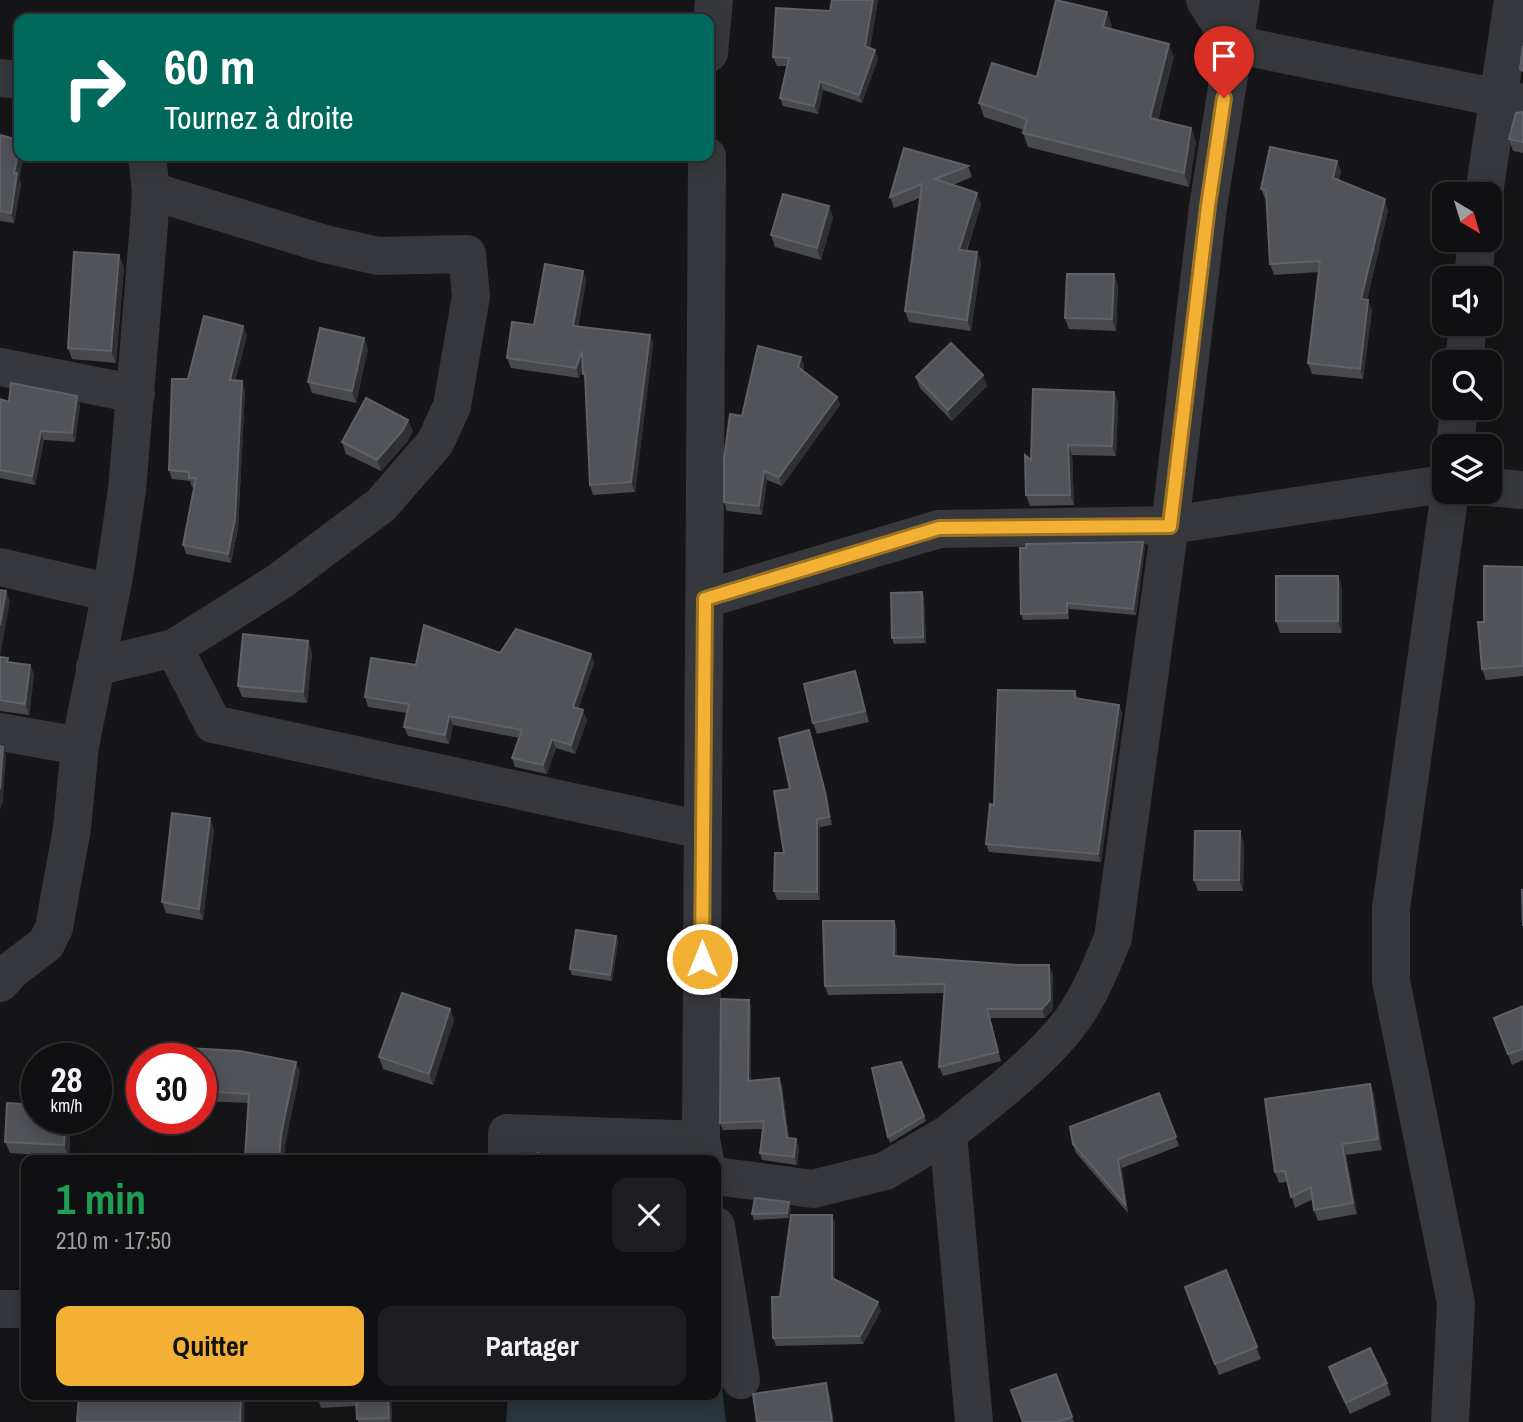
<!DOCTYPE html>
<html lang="fr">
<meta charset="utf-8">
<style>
body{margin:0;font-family:"Archivo Narrow",sans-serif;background:#1e1e20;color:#f1f3f6;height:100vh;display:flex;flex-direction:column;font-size:26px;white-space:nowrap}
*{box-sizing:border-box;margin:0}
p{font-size:23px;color:#9c9d9f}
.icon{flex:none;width:38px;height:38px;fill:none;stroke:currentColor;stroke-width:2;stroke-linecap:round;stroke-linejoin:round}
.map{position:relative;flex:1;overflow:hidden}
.drawer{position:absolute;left:21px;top:1155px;width:700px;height:245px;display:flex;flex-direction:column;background:#101012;border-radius:14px;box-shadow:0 4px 18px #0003,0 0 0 2px #303032}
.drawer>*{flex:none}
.hud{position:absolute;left:14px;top:14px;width:700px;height:147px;border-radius:14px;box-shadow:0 4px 18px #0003,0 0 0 2px #303032;background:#00695c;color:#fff;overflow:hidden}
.needle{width:46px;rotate:142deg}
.buttons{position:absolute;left:1432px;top:182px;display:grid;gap:14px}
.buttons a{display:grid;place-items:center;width:70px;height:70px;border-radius:14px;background:#101012;box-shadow:0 4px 18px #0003,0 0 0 2px #303032;font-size:35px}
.speed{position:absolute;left:21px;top:1043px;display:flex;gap:14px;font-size:35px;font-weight:700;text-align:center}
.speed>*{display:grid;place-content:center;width:91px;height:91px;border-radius:50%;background:#101012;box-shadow:0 4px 18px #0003,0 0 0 2px #303032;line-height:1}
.speed small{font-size:18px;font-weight:400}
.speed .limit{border:10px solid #d22;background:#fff;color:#111}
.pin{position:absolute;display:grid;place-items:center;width:60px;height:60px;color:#fff;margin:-72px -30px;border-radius:50% 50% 50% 0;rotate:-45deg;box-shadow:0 0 7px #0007}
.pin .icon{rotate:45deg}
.me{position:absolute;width:77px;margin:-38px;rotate:0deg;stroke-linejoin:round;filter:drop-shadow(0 0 5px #0008)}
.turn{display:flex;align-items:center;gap:24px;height:147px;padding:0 35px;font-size:32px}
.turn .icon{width:91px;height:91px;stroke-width:2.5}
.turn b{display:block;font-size:49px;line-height:60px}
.round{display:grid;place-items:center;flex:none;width:74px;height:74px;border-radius:14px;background:#1e1e20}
.overview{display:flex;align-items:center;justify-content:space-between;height:119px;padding:0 35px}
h1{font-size:42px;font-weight:700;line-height:52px;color:#1e9e55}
.cta{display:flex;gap:14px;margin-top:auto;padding:14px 35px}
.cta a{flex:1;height:80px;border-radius:14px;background:#f2b134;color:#111;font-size:28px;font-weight:700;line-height:80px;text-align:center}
.cta a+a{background:#1e1e20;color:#f1f3f6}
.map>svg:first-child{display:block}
.water{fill:#2c353c}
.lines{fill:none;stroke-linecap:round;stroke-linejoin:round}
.minor{stroke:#37383d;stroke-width:38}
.wall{fill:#47494d}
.shaded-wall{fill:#2f3033}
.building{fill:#525359;stroke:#5f6168;stroke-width:2}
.route-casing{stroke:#9d7322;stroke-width:18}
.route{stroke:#f2b134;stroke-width:12}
</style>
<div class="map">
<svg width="1523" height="1422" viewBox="0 0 1523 1422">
<rect width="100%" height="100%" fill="#161618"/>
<path class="water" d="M716,1340L726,1422H506L508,1395H716Z"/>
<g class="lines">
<path class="minor" d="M1205,0L1233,44L1523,103
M709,53L714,0
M0,78L19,80
M1484,194L1513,0
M1473,278L1477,240
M1464,362L1468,324
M0,367L136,394
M1455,446L1459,408
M1489,487L1523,490
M1450,492L1391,908V981L1456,1303L1450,1422
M0,567L111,593
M705,599L939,529L1170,525L1444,484
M174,648L213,724L702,830
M95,667L174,648L280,581L381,505L435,443L452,406L471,296L467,254L378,256L325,244L151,191
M0,732L80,746
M0,983L13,969L46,944L54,928L72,828L80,746L114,577L127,490L149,224L151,191L147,156
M507,1160V1133L701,1140
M705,1160L701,1140L707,156
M716,1176L813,1189L885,1171L948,1134
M716,1226L741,1380
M0,1309H26
M974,1422L948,1134C986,1103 1034,1067 1065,1029C1087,1003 1100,969 1113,938L1170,525L1208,207L1241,0"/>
</g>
<path class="wall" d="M832,0H878L870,48L878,58L862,103L823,90L818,114L783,106L780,98L787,66H777L773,57L830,11Z
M1112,26L1111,29L1174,57L1158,120L1191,128L1196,142L1189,187L1028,147L1023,133L1024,130L984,117L979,103L1037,77Z
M1523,112V153L1513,151L1509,139Z
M0,135L19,156H24L19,178L21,184L14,223L0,221Z
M968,166L972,177L953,185L981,204L967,251L977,252L981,263L971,331L909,322L905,311L920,198L894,208L890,197Z
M1341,171L1339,180L1388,210L1367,300L1372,310L1363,379L1312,374L1308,363L1319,272L1274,275L1270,264L1266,200L1265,199L1261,189Z
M833,217L821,260L775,247L771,235Z
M124,267L116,363L72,359L68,348Z
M583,271L586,281L578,326L650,335L653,344L635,492L593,495L590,485L586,379L583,368L579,378L511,368L507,358L534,325Z
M1114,274L1118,286L1116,331L1069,329L1065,318Z
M243,326L247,335L235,381L245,390L238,529L231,563L186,554L183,545L195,488L192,487L190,481L172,479L169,470L188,379Z
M368,349L356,403L312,393L308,382Z
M804,365L803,370L837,397L840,405L782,486L767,480L762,515L727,511L724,502L742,416Z
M983,375L987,386L952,421L920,388L916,377Z
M1114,392L1118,402L1116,456L1072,455L1074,505L1030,506L1026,495L1031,460Z
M0,399L9,402L80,405L75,442L44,440L35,485L0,478Z
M413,431L407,442L381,471L346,454L342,442Z
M1145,547L1136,615L1069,609V619L1023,620L1021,614Z
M1523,567V676L1486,680L1482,669Z
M1338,576L1342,588V633H1280L1276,621Z
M924,597L926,643L894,644L892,638Z
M312,652L307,703L242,697L238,686Z
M500,653L591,654L594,663L578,709L587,720L575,754L556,748L547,774L515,767L512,758L519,738L453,725L449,744L408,736L404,727L407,713L368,707L365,697L416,665Z
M0,657L9,662L30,665L34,675L29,715L0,711Z
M855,671L859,683L869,722L817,734L813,723Z
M1075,691L1078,699L1119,705L1122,713L1101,862L989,852L986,844L994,805Z
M809,730L828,800L832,825L820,827V900H777L774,891L784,853L790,789Z
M214,829L203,920L166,913L162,902Z
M1244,843L1243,891H1198L1194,880Z
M894,921L897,930V957L1053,974V1009L1045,1018H990L1001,1061L943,1076L939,1067L945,993L828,995L825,986Z
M616,936L618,942L612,981L572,975L570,969Z
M749,1000L751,1008V1081L782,1086L789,1138L799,1147L797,1165L762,1160L760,1153L763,1129L723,1130L720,1123Z
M1523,1006V1060L1512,1065L1494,1018Z
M450,1009L454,1020L433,1085L383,1069L379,1057Z
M201,1059L300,1072L285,1145L284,1160H246L249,1103L201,1101Z
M901,1062L926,1121L890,1143L888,1137Z
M1159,1093L1179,1146L1122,1168L1128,1213L1076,1153L1073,1144Z
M1374,1095L1382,1150L1346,1155L1357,1214L1318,1221L1314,1210L1313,1199L1295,1208L1287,1182L1279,1183L1275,1172Z
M71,1118L69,1157L10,1153L5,1142Z
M791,1208L789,1218L754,1220L752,1214Z
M832,1215L835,1224V1280L881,1311L863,1344L776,1346L773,1338L780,1297Z
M1226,1270L1261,1359L1219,1375L1185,1287Z
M1329,1367L1387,1383L1391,1395L1350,1414L1333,1379Z
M317,1395H391L392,1422H358L357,1406L321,1408L318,1399Z
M1072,1417L1074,1422H1023Z"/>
<path class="shaded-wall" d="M873,0H878L869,55L865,46Z
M1107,12L1112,26L1108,41L1103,27Z
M1169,44L1174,57L1155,131L1150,118Z
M875,50L878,58L862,103L859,95Z
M820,81L823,90L818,114L814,106Z
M1191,128L1196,142L1189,187L1184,173Z
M19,148V156H24L19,178L21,184L14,223L11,213L14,173Z
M1337,161L1341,171L1337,188L1333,178Z
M977,193L981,204L963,261L959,250Z
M1385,199L1388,210L1365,310L1361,299Z
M829,206L833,217L821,260L817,248Z
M977,252L981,263L971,331L967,320Z
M119,255L124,267L116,363L111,351Z
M583,271L586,281L577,336L573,326Z
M1114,274L1118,286L1116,331L1112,319Z
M1368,300L1372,310L1363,379L1360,369Z
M243,326L247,335L233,390L230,380Z
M650,335L653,344L635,492L631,482Z
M364,338L368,349L356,403L352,391Z
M582,351L586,361L579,378L576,368Z
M801,357L804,365L801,376L798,367Z
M983,375L987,386L952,421L948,410Z
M242,381L245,390L238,529L231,563L228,554Z
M1114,392L1118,402L1116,456L1112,446Z
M77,396L80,405L75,442L72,433Z
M837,397L840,405L782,486L779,477Z
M408,420L413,431L407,442L381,471L377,460Z
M41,431L44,440L35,485L32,476Z
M1068,445L1072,455L1074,505L1070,495Z
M764,471L767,480L762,515L759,506Z
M1143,542L1145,547L1136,615L1133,609Z
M1338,576L1342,588V633L1338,621Z
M6,591L10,601L0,657V625Z
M922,592L924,597L926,643L923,637Z
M1067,603L1069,609V619L1067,613Z
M308,641L312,652L307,703L303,692Z
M591,654L594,663L576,716L573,707Z
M30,665L34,675L29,715L25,704Z
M855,671L859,683L869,722L865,711Z
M1119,705L1122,713L1101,862L1098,854Z
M583,710L587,720L575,754L571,745Z
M449,716L453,725L449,744L445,735Z
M809,730L828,800L832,825L829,817Z
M552,739L556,748L547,774L543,765Z
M3,747L6,755L3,800L0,810V789Z
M210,818L214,829L203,920L199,909Z
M817,819L820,827V900L817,892Z
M1240,831L1244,843L1243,891L1239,880Z
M894,921L897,930V965L894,956Z
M616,936L618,942L612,981L610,975Z
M1049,965L1053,974V1009L1045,1018L1042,1009Z
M749,1000L751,1008V1089L748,1081Z
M450,1009L454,1020L433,1085L429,1074Z
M987,1009L990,1018L1001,1061L998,1052Z
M296,1062L300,1072L285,1145L284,1160H280L281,1135Z
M779,1078L782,1086L790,1146L787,1138Z
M1370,1084L1374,1095L1382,1150L1378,1139Z
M66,1118H71L69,1157L64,1145Z
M796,1139L799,1147L797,1165L794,1157Z
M1342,1144L1346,1155L1357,1214L1353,1203Z
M1118,1159L1122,1168L1128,1213L1125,1204Z
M789,1202L791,1208L789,1218L787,1213Z
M832,1215L835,1224V1286L832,1278Z
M878,1302L881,1311L863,1344L860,1336Z
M826,1383L830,1395L834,1422H832Z
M241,1395H245L244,1422H240Z
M388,1395H391L392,1422H391L389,1418Z"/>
<path class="building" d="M832,0H873L865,46L875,50L859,95L820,81L814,106L780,98L789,58L773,57L776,8L830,11Z
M1056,0L1107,12L1103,27L1169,44L1150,118L1191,128L1184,173L1023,133L1027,119L979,103L992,63L1037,77Z
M1523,46V71L1520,69Z
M1523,112V142L1509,139L1516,113Z
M0,135L19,140V148L14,173H17L11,213L0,211Z
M1270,147L1337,161L1333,178L1385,199L1361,299L1368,300L1360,369L1308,363L1320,261L1270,264L1266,190L1261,189Z
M904,148L968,166L935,179L977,193L959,250L977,252L967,320L905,311L922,184L890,197Z
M783,194L829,206L817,248L771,235Z
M74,252L119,255L111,351L68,348Z
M545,264L583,271L573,326L650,335L631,482L590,485L585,374H583L582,351L576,368L507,358L512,322L534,325Z
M1067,274H1114L1112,319L1065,318Z
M204,316L243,326L230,380L242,381L235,519L228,554L183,545L196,478H189V472L169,470L172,379H188Z
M320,328L364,338L352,391L308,382Z
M951,343L983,375L948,410L916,377Z
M758,346L801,357L798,367L837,397L779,477L764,471L759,506L724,502V459L730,414L742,416Z
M11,383L77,396L72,433L41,431L32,476L0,470V399L9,402Z
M1033,389L1114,392L1112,446L1068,445L1070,495H1026L1025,455L1031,460Z
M366,398L408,420L403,430L377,460L342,442Z
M1143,542L1133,609L1067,603V613L1021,614L1020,548H1026V544Z
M1484,566L1523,567V666L1482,669L1478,622H1484Z
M1276,576H1338V621H1276Z
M0,590L6,591L0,625Z
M922,592L923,637L892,638L891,593Z
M424,625L500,653L516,629L591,654L573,707L583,710L571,745L552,739L543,765L512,758L522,730L449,716L445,735L404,727L409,704L365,697L371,658L416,665Z
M243,634L308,641L303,692L238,686Z
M0,657L8,658L7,662L30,665L25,704L0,700Z
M855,671L865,711L813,723L804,684Z
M998,690L1075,691L1074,698L1119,705L1098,854L986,844L990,804L994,805Z
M809,730L825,792L829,817L817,819V892L774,891L775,853H784L774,791L790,789L779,738Z
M0,746L3,747L0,789Z
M172,813L210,818L199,909L162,902Z
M1195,831H1240L1239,880H1194Z
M1522,890H1523V926Z
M823,921H894V956L1019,965H1049L1050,1000L1042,1009H987L998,1052L939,1067L945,984L825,986Z
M576,930L616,936L610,975L570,969Z
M402,993L450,1009L429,1074L379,1057Z
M721,999L749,1000L748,1081L779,1078L787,1138L796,1139L794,1157L760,1153L764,1121L720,1123Z
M1523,1006V1049L1508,1054L1494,1018Z
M187,1048L240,1051L296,1062L281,1135L279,1160L245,1158L249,1094L201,1091V1059H186Z
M901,1062L924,1116L888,1137L872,1068Z
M1370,1084L1378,1139L1342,1144L1353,1203L1314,1210L1311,1187L1291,1197L1285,1171L1275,1172L1265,1099Z
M1159,1093L1176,1137L1118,1159L1125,1204L1073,1144L1070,1127Z
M7,1103L37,1105V1118H66L64,1145L5,1142Z
M538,1153L544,1160H530Z
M755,1198L789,1202L787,1213L752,1214Z
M791,1215H832V1278L878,1302L860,1336L773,1338L772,1297H780Z
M1226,1270L1257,1347L1215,1364L1185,1287Z
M1370,1348L1387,1383L1346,1403L1329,1367Z
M1056,1374L1072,1417L1057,1422H1023L1011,1390Z
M826,1383L832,1422H757L753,1394Z
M79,1395H241L240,1422H77Z
M317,1395H388L389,1418L357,1419L356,1397L318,1399Z"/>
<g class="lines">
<defs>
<path id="route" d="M702,959L705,599L939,528L1170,526L1208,206L1224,98"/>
</defs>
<use href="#route" class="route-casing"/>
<use href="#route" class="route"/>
</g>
</svg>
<div class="buttons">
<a><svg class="needle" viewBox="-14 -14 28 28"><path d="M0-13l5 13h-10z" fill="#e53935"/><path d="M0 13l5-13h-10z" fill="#9c9d9f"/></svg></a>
<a><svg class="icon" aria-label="sound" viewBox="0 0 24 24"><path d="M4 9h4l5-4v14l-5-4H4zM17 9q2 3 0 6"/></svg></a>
<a><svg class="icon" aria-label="search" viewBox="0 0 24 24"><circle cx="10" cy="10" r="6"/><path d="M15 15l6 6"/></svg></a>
<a><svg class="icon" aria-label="layers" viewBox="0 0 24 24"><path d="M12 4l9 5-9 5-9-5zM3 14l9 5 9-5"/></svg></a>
</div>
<div class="speed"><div>28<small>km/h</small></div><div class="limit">30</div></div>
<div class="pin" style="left:1224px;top:98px;background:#d93025"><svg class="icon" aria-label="arrive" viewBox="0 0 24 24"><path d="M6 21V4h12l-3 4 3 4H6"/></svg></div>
<svg class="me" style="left:702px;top:959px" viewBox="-20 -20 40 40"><circle r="17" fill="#f2b134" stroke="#fff" stroke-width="3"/><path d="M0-11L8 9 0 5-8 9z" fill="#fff"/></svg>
<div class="hud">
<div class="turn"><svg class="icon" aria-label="right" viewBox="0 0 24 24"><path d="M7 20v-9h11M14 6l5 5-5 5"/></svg><div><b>60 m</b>Tournez à droite</div></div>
</div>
<section class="drawer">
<div class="overview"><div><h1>1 min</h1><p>210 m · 17:50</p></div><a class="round"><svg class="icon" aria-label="close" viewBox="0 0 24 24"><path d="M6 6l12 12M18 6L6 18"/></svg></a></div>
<div class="cta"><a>Quitter</a><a>Partager</a></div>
</section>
</div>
